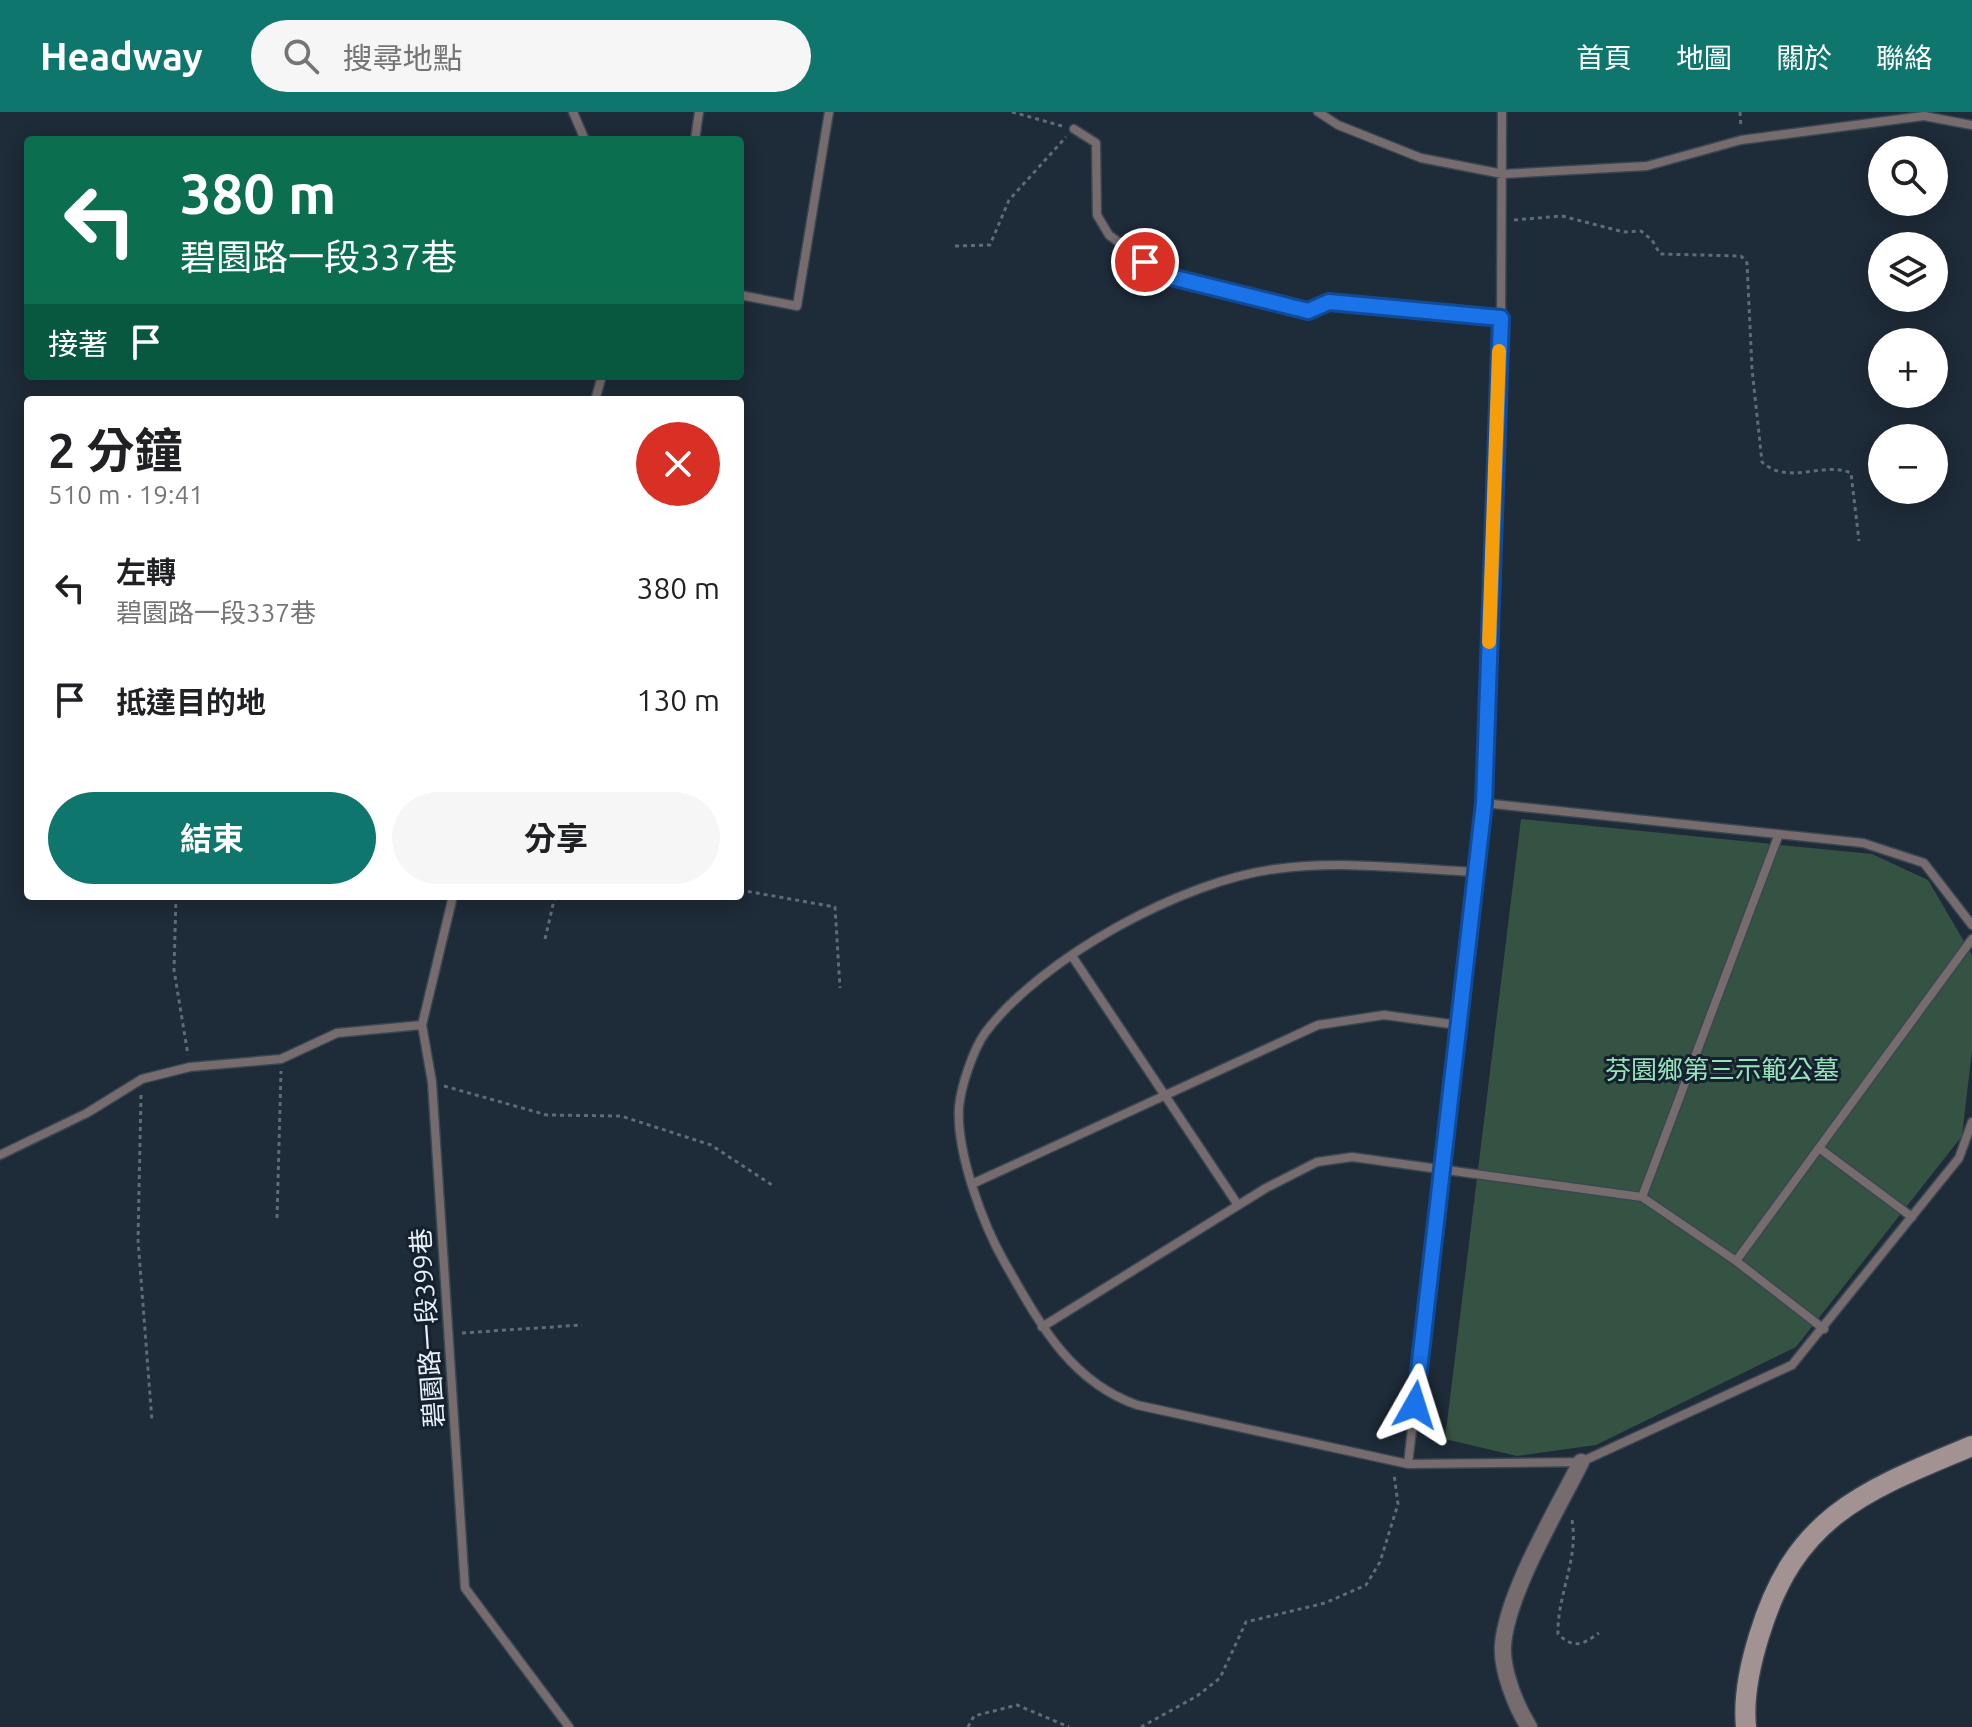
<!DOCTYPE html>
<html lang="zh-TW">
<meta charset="utf-8">
<style>
body{margin:0;font-family:Ubuntu,"Noto Sans TC",sans-serif;background:#f6f6f6;color:#202124;height:100vh;display:flex;flex-direction:column;font-size:30px;white-space:nowrap}
*{box-sizing:border-box;margin:0}
p{font-size:26px;color:#757577}
.icon{flex:none;width:44px;height:44px;fill:none;stroke:currentColor;stroke-width:2;stroke-linecap:round;stroke-linejoin:round}
.map{position:relative;flex:1;overflow:hidden}
.panel{position:absolute;left:24px;top:284px;width:720px;height:504px;display:flex;flex-direction:column;background:#fff;border-radius:8px;box-shadow:0 4px 20px #0003}
.panel>*{flex:none}
.banner{position:absolute;left:24px;top:24px;width:720px;height:244px;border-radius:8px;box-shadow:0 4px 20px #0003;background:#0b6e4f;color:#fff;overflow:hidden}
.controls{position:absolute;left:1868px;top:24px;display:grid;gap:16px}
.controls a{display:grid;place-items:center;width:80px;height:80px;border-radius:50%;background:#fff;box-shadow:0 4px 20px #0003;font-size:40px}
.pin{position:absolute;display:grid;place-items:center;width:68px;height:68px;color:#fff;margin:-34px;border:4px solid #fff;border-radius:50%;box-shadow:0 2px 8px #0007}
.me{position:absolute;width:88px;margin:-44px;rotate:6deg;stroke-linejoin:round;filter:drop-shadow(0 0 6px #0008)}
.turn{display:flex;align-items:center;gap:28px;height:168px;padding:0 24px;font-size:36px}
.turn .icon{width:104px;height:104px;stroke-width:2.5}
.turn b{display:block;font-size:56px;line-height:68px}
.then{display:flex;align-items:center;height:76px;padding:0 24px;background:#0003;gap:16px;font-size:30px}
.round{display:grid;place-items:center;flex:none;width:84px;height:84px;border-radius:42px;background:#f6f6f6}
.head{display:flex;align-items:center;justify-content:space-between;height:136px;padding:0 24px}
h1{font-size:48px;font-weight:700;line-height:60px}
.button{display:flex;gap:16px;margin-top:auto;padding:16px 24px}
.button a{flex:1;height:92px;border-radius:48px;background:#0f766e;color:#fff;font-size:32px;font-weight:700;line-height:92px;text-align:center}
.button a+a{background:#f6f6f6;color:#202124}
ul{padding:0;list-style:none}
li{display:flex;align-items:center;gap:24px;height:112px;padding:0 24px}
li div{flex:1}
li b{display:block;font-size:30px}
li em{font-style:normal}
header{display:flex;align-items:center;gap:48px;box-sizing:border-box;height:112px;padding:0 40px;background:#0f766e;color:#fff}
header strong{font-size:38px}
nav{display:flex;gap:44px;margin-inline-start:auto;font-size:28px}
.search{width:560px;height:72px;background:#f6f6f6;display:flex;align-items:center;gap:20px;box-sizing:border-box;padding:0 28px;border-radius:44px;color:#757577;font-size:30px}
.map>svg:first-child{display:block}
.green{fill:#355343}
.lines{fill:none;stroke-linecap:round;stroke-linejoin:round}
.service-casing{stroke:#3a4753;stroke-width:11}
.minor-casing{stroke:#3a4753;stroke-width:19}
.secondary-casing{stroke:#3a4753;stroke-width:23}
.path{stroke:#5f6b76;stroke-width:3;stroke-dasharray:4 4;stroke-linecap:butt}
.service{stroke:#776c6d;stroke-width:8}
.minor{stroke:#776c6d;stroke-width:16}
.secondary{stroke:#a39292;stroke-width:20}
.route-casing{stroke:#114b97;stroke-width:20}
.route{stroke:#1a73e8;stroke-width:14}
.slow{stroke:#f59e0b;stroke-width:14}
.labels{text-anchor:middle;dominant-baseline:central;stroke-width:6;stroke-linejoin:round;paint-order:stroke}
.park-label{font-size:26px;fill:#96e4ba;stroke:#15212e}
.street-label{font-size:26px;fill:#e8f0f9;stroke:#15212e}
</style>
<header>
<strong>Headway</strong>
<div class="search"><svg class="icon" aria-label="search" viewBox="0 0 24 24"><circle cx="10" cy="10" r="6"/><path d="M15 15l6 6"/></svg>搜尋地點</div>
<nav><a>首頁</a><a>地圖</a><a>關於</a><a>聯絡</a></nav>
</header>
<div class="map">
<svg width="1972" height="1615" viewBox="0 0 1972 1615">
<rect width="100%" height="100%" fill="#1e2b38"/>
<path class="green" d="M1521,707L1872,742L1928,768L1972,843V938L1962,1024L1796,1235L1596,1333L1517,1344L1445,1327Z"/>
<g class="lines">
<defs>
<path id="service" d="M573,0L585,28
M1318,0L1338,13L1421,46L1503,62L1647,54L1741,28L1924,4L1972,13
M1074,17L1096,31L1097,103L1109,123L1163,163L1308,199L1329,190L1501,206
M695,28L699,0
M740,183L797,194L829,0
M595,288L602,264
M1484,691L1863,731L1924,751L1972,813
M1476,760C1410,757 1341,748 1276,757C1184,768 1041,846 985,921C973,938 961,974 959,995C956,1040 983,1113 1005,1151C1039,1210 1069,1269 1137,1293L1408,1352L1581,1350L1792,1253L1959,1046L1972,1010
M453,784L422,913L432,970L465,1476L569,1615
M1072,844L1238,1093
M1819,1036L1912,1105
M0,1043L87,1001L142,967L190,955L281,947L337,921L422,913
M972,1072L1318,913L1384,903L1458,913
M1642,1085L1779,722
M1736,1149L1972,827
M1042,1215L1266,1076L1317,1050L1352,1045L1642,1085L1736,1149L1824,1217
M1408,1352L1484,691L1501,206L1502,0"/>
<path id="minor" d="M1529,1615C1516,1595 1501,1557 1503,1533C1507,1481 1557,1398 1581,1350"/>
<path id="secondary" d="M1746,1615C1743,1585 1750,1553 1759,1524C1795,1404 1863,1379 1972,1334"/>
</defs>
<use href="#service" class="service-casing"/>
<use href="#minor" class="minor-casing"/>
<use href="#secondary" class="secondary-casing"/>
<path class="path" d="M1012,0L1062,14
M1740,0L1741,16
M1514,108L1562,104L1624,120L1641,119L1652,128L1660,142L1741,144L1747,151L1752,257L1762,350C1788,374 1823,349 1851,361L1859,429
M955,134L990,133L1009,88L1066,25
M740,778L835,795L840,876
M176,784L174,858L188,943
M545,827L555,784
M444,974L547,1003L621,1004L711,1033L772,1073
M141,983L138,1128L152,1309
M277,1106L281,959
M462,1221L582,1213
M1572,1408C1579,1447 1557,1483 1558,1522C1574,1537 1582,1533 1599,1521
M968,1615L974,1604L1017,1593L1069,1615
M1141,1615L1197,1584L1220,1566L1246,1510L1325,1491L1366,1473L1380,1450L1398,1392L1394,1362"/>
<use href="#service" class="service"/>
<use href="#minor" class="minor"/>
<use href="#secondary" class="secondary"/>
</g>
<g class="lines">
<defs>
<path id="route" d="M1145,150L1163,163L1308,199L1329,190L1501,206L1484,691L1415,1293"/>
</defs>
<use href="#route" class="route-casing"/>
<use href="#route" class="route"/>
<path class="slow" d="M1489,530L1499,239"/>
</g>
<g class="labels">
<g class="park-label">
<text x="1722" y="957">芬園鄉第三示範公墓</text>
</g>
<g class="street-label">
<text transform="translate(427 1216) rotate(-94)">碧園路一段399巷</text>
</g>
</g>
</svg>
<div class="controls">
<a><svg class="icon" aria-label="search" viewBox="0 0 24 24"><circle cx="10" cy="10" r="6"/><path d="M15 15l6 6"/></svg></a>
<a><svg class="icon" aria-label="layers" viewBox="0 0 24 24"><path d="M12 4l9 5-9 5-9-5zM3 14l9 5 9-5"/></svg></a>
<a>+</a>
<a>−</a>
</div>
<div class="pin" style="left:1145px;top:150px;background:#d93025"><svg class="icon" aria-label="arrive" viewBox="0 0 24 24"><path d="M6 21V4h12l-3 4 3 4H6"/></svg></div>
<svg class="me" style="left:1415px;top:1293px" viewBox="-20 -20 40 40"><path d="M0-17L14 15 0 8-14 15z" fill="#1a73e8" stroke="#fff" stroke-width="4"/></svg>
<div class="banner">
<div class="turn"><svg class="icon" aria-label="left" viewBox="0 0 24 24"><path d="M17 20v-9H6M10 6l-5 5 5 5"/></svg><div><b>380 m</b>碧園路一段337巷</div></div>
<div class="then">接著<svg class="icon" aria-label="arrive" viewBox="0 0 24 24"><path d="M6 21V4h12l-3 4 3 4H6"/></svg></div>
</div>
<section class="panel">
<div class="head"><div><h1>2 分鐘</h1><p>510 m · 19:41</p></div><a class="round" style="background:#d93025;color:#fff"><svg class="icon" aria-label="close" viewBox="0 0 24 24"><path d="M6 6l12 12M18 6L6 18"/></svg></a></div>
<ul>
<li><svg class="icon" aria-label="left" viewBox="0 0 24 24"><path d="M17 20v-9H6M10 6l-5 5 5 5"/></svg><div><b>左轉</b><p>碧園路一段337巷</p></div><em>380 m</em></li>
<li><svg class="icon" aria-label="arrive" viewBox="0 0 24 24"><path d="M6 21V4h12l-3 4 3 4H6"/></svg><div><b>抵達目的地</b></div><em>130 m</em></li>
</ul>
<div class="button"><a>結束</a><a>分享</a></div>
</section>
</div>
